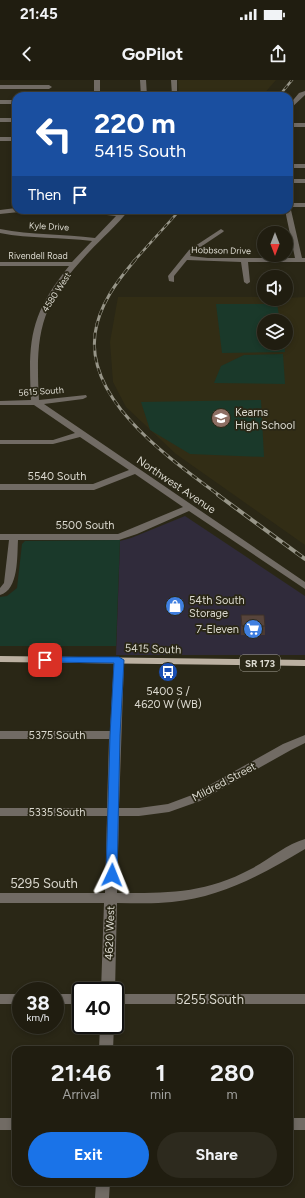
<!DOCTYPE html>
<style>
body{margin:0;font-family:Figtree,sans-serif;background:#2d2a1e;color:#f1f3f6;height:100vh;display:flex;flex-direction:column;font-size:15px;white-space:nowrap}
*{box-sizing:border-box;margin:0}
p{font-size:13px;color:#a2a29f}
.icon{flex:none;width:22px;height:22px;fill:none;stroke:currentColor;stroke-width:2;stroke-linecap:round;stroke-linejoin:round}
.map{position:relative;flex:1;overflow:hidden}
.side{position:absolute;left:12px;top:966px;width:281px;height:140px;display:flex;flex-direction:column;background:#201d10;border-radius:12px;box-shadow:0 2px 6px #0003,0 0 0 1px #3d3b30}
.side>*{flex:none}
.top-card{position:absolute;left:12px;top:12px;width:281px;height:122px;border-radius:12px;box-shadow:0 2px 6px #0003,0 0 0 1px #3d3b30;background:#1a4fa0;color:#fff;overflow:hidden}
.needle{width:26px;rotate:180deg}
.tools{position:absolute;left:257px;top:146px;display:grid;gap:8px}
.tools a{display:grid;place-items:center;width:36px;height:36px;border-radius:50%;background:#201d10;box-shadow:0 2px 6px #0003,0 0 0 1px #3d3b30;font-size:20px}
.speed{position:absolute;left:12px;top:902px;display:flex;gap:8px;font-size:20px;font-weight:700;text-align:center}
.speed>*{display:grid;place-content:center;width:52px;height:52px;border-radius:50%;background:#201d10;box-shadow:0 2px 6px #0003,0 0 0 1px #3d3b30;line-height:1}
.speed small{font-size:10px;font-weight:400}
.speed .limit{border:2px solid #111;border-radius:6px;background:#fff;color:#111}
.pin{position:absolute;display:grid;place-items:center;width:34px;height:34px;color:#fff;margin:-17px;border-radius:8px;box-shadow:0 2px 6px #0006}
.me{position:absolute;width:44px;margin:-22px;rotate:2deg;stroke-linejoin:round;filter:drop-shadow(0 0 3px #0008)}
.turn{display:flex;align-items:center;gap:14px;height:84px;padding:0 16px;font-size:18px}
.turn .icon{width:52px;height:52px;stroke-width:2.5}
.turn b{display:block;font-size:28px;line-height:34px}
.then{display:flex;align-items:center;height:38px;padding:0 16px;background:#0003;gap:8px;font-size:15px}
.eta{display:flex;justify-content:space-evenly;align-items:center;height:68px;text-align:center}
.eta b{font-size:24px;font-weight:700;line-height:28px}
.primary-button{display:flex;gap:8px;margin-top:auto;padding:8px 16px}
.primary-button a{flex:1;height:46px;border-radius:24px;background:#1a73e8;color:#fff;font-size:16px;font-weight:700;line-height:46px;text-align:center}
.primary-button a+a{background:#2d2a1e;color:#f1f3f6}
.status{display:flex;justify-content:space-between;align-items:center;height:28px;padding:0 20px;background:#201d10;direction:ltr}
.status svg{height:11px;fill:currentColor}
header{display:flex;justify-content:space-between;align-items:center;height:52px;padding:0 16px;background:#201d10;font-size:18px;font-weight:700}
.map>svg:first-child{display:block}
.commercial{fill:#302b3b}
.built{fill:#322d15;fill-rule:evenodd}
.green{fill:#1a392a}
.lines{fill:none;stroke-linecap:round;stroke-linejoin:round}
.minor{fill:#716b64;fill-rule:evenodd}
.major{fill:#bbb0a1;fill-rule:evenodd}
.rail-far2-casing{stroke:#979588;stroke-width:2.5}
.rail-far1-casing{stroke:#979588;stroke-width:3}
.rail-casing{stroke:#979588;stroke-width:4}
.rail-far2{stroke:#2a2716;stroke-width:1.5;stroke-dasharray:4.5;stroke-linecap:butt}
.rail-far1{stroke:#2a2716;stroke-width:2;stroke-dasharray:6;stroke-linecap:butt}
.rail{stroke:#2a2716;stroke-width:2.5;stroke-dasharray:8;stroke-linecap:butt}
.wall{fill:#4b3a33}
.building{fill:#57443b;stroke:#3d3029}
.route{fill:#1a73e8;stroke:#114b97}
.labels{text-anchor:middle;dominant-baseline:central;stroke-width:3.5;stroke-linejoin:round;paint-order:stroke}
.far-street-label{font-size:9px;fill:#dbd9cf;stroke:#2a2716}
.shield{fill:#2a2716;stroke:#a6a498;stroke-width:1}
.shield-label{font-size:10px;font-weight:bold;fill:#dbd9cf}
.poi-label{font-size:11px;fill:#dbd9cf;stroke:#2a2716;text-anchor:start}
.street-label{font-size:11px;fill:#dbd9cf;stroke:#2a2716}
.near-street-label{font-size:13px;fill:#dbd9cf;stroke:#2a2716}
</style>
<div class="status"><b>21:45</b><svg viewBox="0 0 49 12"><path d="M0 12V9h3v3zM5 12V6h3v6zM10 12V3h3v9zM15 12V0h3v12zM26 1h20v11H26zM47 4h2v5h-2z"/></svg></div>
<header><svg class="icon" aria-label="back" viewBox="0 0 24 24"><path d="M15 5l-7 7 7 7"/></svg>GoPilot<svg class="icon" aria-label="share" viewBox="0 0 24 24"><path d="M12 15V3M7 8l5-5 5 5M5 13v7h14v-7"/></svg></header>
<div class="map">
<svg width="305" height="1118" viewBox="0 0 305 1118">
<rect width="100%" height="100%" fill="#2a2716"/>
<path class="commercial" d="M185,436L305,516V575H116L120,461L131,458Z"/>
<path class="built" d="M178,0H276L262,16L179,15Z
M118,217H264V219L305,217V465L176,374L126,327L113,302L110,262ZM264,241H286V263H264Z"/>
<path class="green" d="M216,224H277L280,241H264V263H284L285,272L222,273Z
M283,274L285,304L214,303L221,286L244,275Z
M261,320L264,377L190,374L150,350L141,322Z
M120,460L116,566H0V517L7,516L17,508L22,464L25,461Z"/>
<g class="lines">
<path class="minor" d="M94,0H100V16H94Z
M140,0H146L147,16H141Z
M171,0H177V16L172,15Z
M0,5H49L52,7L49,9H0Z
M305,11V15L289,30V25L299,13Z
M0,20H16V24H0Z
M0,38H16V42H0Z
M289,43H305V47H289Z
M0,57H16V61H0Z
M289,84H305V88H289Z
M289,99H305V103H289Z
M289,123H305V127H289Z
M16,128V130H22L19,132L0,134V130Z
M289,128L291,130L302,178H305V182H248L250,202L247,204L244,202L241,182L187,180L174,196V202L169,201L168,196L189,170L221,149L224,151L223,152L193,172L190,176L208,178H295L285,130H289Z
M76,130H95L120,133L122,130H129C117,145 102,158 89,172C41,223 35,251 39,320L86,315L87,317L83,319L44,324L305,502V509L189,431L137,454L119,460H18C17,476 19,510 0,515V508L4,503L9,460H0V454H118L183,427L135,394L94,410H0V404H93L129,390L80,357L53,364H0V360H53L75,353L34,325H0V321L31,320C28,259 30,235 69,186H0V182H72L92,161C61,157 30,159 0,153V149C31,155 64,154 95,158L116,136L79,132Z
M119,577L124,580L119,728H139L168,724L192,715L283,664L305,655V663L291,670L200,721L169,732L139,736H119L117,813C168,813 204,814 251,789C268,780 287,764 305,759V769C263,794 222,817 172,822C154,824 135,823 117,823L115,911H101L104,823H0V813H105L107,736H0V728H107L109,659H0V651H110L114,580Z
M0,914H21V924H0Z
M55,914H81V924H55Z
M115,914H305V924H115Z
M100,945H114L113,970H99Z
M0,1038H16V1050H0Z
M289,1038H305V1050H289Z
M96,1102H110L109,1118H95Z"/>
<path class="major" d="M0,576L305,580V586L0,582Z"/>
<defs>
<path id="rail-far2" d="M279,16L292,0
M134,181L180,130"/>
<path id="rail-far1" d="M135,180C117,201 99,225 95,254C86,322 172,380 220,416"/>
<path id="rail" d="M218,415L305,479"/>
</defs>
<use href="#rail-far2" class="rail-far2-casing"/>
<use href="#rail-far1" class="rail-far1-casing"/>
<use href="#rail" class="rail-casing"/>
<use href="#rail-far2" class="rail-far2"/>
<use href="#rail-far1" class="rail-far1"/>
<use href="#rail" class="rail"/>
</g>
<path class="wall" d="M241,535L265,546V555H241Z"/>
<path class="building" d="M241,535H264L265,546H242Z"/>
<path class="route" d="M42,577H119L124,580L120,655L117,795L116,798H108L106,795L110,655L114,583L45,582L41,580Z"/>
<defs>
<symbol id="school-disc" viewBox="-11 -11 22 22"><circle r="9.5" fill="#8d6e63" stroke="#2a2716"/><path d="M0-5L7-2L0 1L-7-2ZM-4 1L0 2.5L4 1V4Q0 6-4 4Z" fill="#fff"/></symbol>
<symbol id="shop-disc" viewBox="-11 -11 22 22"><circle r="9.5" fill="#3f7fe0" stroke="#2a2716"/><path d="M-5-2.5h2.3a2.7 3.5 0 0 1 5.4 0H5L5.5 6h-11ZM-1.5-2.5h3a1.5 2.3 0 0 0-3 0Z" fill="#fff"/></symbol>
<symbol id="supermarket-disc" viewBox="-11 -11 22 22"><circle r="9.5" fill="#3f7fe0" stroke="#2a2716"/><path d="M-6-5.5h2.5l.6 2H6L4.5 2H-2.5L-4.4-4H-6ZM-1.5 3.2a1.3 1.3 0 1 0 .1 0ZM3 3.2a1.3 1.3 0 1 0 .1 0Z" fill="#fff"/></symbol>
<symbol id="bus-disc" viewBox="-11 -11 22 22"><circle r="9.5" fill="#1a4fb4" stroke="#2a2716"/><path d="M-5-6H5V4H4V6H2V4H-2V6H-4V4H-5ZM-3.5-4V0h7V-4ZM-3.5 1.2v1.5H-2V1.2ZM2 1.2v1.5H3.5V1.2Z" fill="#fff"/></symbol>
</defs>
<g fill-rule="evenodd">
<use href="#school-disc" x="210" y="327" width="22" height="22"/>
<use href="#shop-disc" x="164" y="515" width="22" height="22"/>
<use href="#supermarket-disc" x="242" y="538" width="22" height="22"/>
<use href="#bus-disc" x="157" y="581" width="22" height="22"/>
</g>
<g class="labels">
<g class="far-street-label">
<text transform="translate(49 146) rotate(3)">Kyle Drive</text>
<text transform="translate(221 170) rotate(1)">Hobbson Drive</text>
<text x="38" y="175">Rivendell Road</text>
<text transform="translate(56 212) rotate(-57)">4580 West</text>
<text transform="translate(41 311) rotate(-4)">5615 South</text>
</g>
<rect class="shield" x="240" y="575" width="40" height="16" rx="3"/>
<g class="shield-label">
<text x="260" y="583">SR 173</text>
</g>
<g class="poi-label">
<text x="235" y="332">Kearns<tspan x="235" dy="13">High School</tspan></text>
<text x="189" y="520">54th South<tspan x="189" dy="13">Storage</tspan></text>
<text x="239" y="549" text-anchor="end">7-Eleven</text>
<text x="168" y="611" text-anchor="middle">5400 S /<tspan x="168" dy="13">4620 W (WB)</tspan></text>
</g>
<g class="street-label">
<text x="57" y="396">5540 South</text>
<text transform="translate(176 405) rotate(34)">Northwest Avenue</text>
<text x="85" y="445">5500 South</text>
<text transform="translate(153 569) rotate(2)">5415 South</text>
<text x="57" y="655">5375 South</text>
<text transform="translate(224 702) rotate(-28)">Mildred Street</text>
<text x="57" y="732">5335 South</text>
<text transform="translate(110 853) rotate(-88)">4620 West</text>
</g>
<g class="near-street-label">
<text x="44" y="803">5295 South</text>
<text x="210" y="919">5255 South</text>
</g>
</g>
</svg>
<div class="tools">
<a><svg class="needle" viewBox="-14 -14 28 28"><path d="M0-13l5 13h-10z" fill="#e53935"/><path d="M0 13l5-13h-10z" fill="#a2a29f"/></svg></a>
<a><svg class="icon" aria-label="sound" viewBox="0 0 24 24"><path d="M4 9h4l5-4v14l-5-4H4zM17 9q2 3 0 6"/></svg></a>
<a><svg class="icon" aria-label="layers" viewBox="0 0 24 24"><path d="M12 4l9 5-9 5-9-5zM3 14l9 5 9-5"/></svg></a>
</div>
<div class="speed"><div>38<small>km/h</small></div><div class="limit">40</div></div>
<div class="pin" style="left:45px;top:580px;background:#d93025"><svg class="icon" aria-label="arrive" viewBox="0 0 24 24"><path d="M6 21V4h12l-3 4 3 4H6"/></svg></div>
<svg class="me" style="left:112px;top:795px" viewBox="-20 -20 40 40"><path d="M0-17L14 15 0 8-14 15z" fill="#1a73e8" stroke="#fff" stroke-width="4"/></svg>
<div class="top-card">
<div class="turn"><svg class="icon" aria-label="left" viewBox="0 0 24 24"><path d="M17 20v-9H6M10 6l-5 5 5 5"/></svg><div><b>220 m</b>5415 South</div></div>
<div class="then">Then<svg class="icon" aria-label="arrive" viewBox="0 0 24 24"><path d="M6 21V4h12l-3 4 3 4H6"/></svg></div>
</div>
<section class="side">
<div class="eta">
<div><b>21:46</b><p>Arrival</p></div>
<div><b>1</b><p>min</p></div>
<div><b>280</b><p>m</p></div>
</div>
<div class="primary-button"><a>Exit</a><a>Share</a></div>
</section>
</div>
